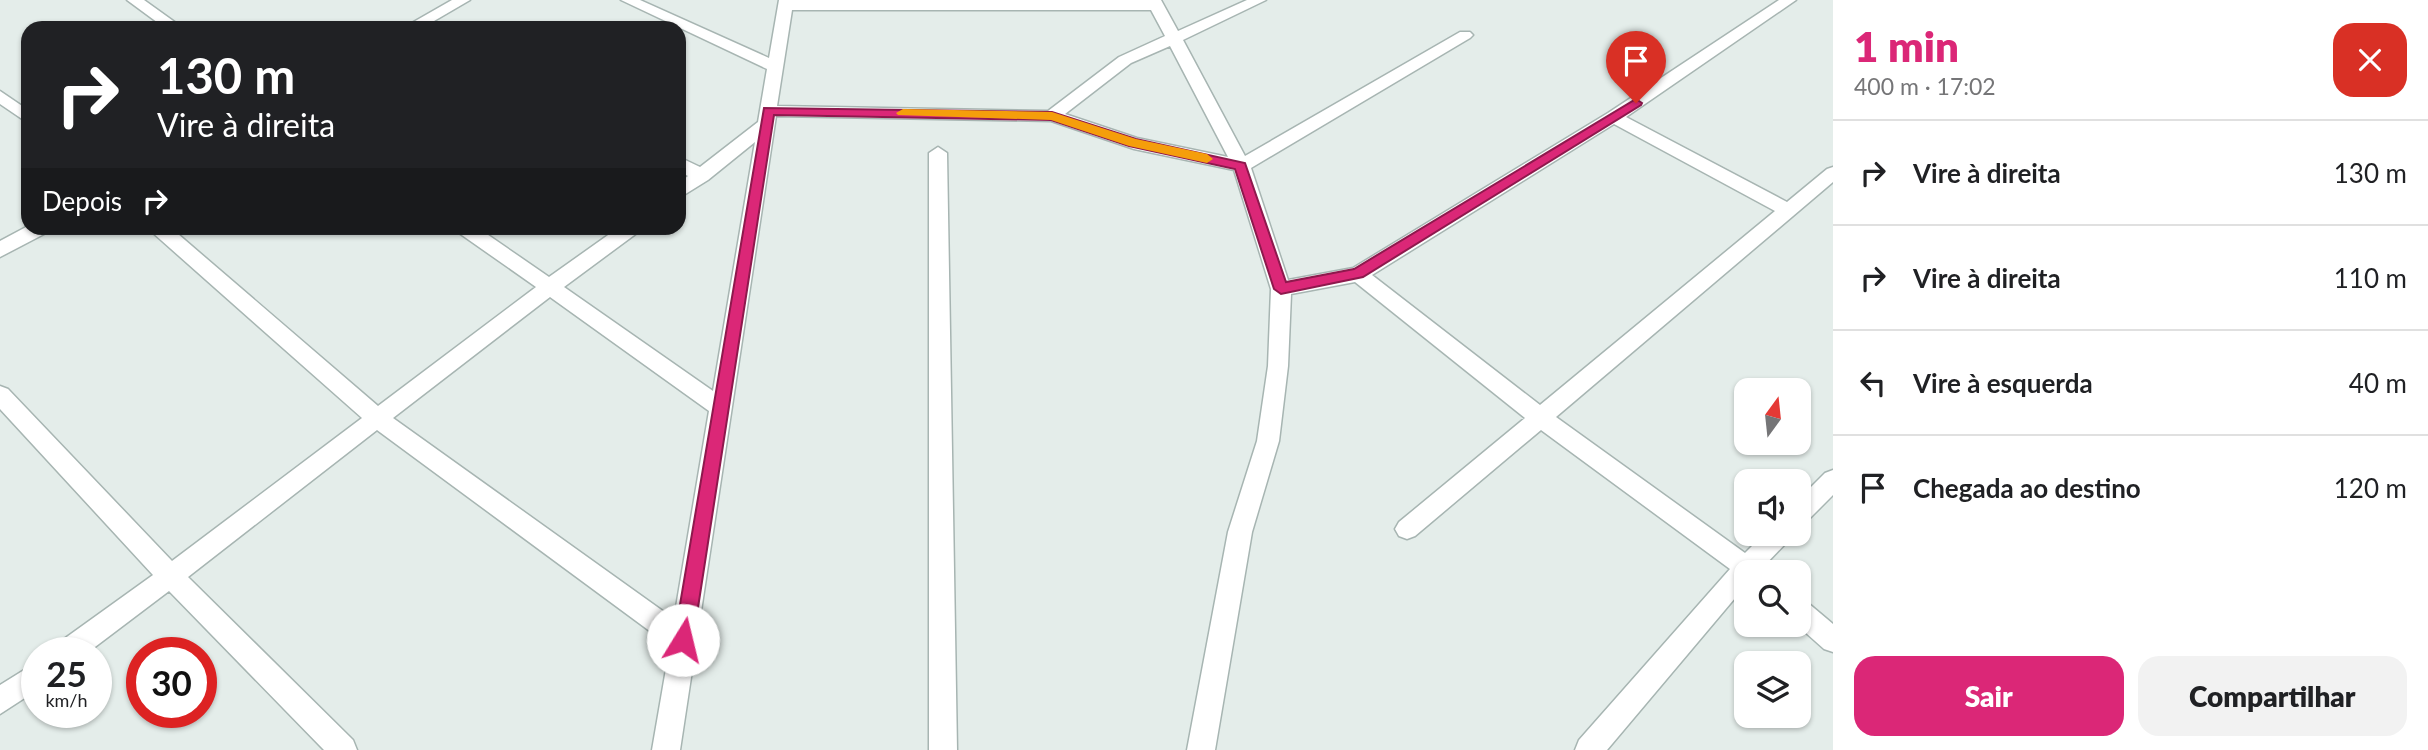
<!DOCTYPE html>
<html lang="pt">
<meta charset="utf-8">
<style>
body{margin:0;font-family:Lato,sans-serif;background:#f2f2f2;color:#202124;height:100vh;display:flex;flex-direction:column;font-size:26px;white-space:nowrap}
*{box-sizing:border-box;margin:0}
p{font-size:23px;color:#757577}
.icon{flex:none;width:38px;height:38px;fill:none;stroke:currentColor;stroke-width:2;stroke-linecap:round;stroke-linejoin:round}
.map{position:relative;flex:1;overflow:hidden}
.sheet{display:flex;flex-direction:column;background:#fff;width:595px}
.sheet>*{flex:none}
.guide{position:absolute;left:21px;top:21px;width:665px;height:214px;border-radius:21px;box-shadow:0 2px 5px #0004;background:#202124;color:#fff;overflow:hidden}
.needle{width:46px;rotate:15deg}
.tools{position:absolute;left:1734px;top:378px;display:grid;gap:14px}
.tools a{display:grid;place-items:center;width:77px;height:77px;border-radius:14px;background:#fff;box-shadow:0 2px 5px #0004;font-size:35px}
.speed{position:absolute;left:21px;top:637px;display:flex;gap:14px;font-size:35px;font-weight:700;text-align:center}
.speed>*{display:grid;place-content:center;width:91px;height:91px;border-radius:50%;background:#fff;box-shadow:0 2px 5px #0004;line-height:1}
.speed small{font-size:18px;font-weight:400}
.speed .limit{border:10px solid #d22;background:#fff;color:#111}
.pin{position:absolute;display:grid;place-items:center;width:60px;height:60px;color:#fff;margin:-72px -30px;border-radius:50% 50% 50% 0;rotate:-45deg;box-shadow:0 0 7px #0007}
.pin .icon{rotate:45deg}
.me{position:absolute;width:77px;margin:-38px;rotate:9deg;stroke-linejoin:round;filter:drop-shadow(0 0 5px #0008)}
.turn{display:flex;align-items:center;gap:24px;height:147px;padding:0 21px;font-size:32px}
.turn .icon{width:91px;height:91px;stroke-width:2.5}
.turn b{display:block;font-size:49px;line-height:60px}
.then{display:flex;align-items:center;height:66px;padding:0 21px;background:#0003;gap:14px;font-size:26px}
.round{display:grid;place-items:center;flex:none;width:74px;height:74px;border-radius:21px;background:#f2f2f2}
.headline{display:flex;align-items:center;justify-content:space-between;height:119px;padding:0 21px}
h1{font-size:42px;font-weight:800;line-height:52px;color:#db2777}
.button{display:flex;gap:14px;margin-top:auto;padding:14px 21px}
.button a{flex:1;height:80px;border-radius:21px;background:#db2777;color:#fff;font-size:28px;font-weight:800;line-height:80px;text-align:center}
.button a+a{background:#f2f2f2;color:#202124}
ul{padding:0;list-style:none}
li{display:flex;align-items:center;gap:21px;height:105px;padding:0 21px;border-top:2px solid #e0e0e0}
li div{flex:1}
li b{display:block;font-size:26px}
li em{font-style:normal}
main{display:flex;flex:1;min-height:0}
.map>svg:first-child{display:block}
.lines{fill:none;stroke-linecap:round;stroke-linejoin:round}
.street-casing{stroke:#a7b5b2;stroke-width:3}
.street{fill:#fff;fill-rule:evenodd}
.route{fill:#db2777;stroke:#8e194d;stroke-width:2}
.slow{fill:#f59e0b}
</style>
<main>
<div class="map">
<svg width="1833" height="750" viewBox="0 0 1833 750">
<rect width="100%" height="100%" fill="#e4edea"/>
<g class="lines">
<defs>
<path id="street" d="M127,0H144L183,28H165Z
M452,0H470L422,28H403Z
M621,0H640L769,58L779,0H1161L1178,31L1247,0H1266L1183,40L1245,156L1460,32H1470L1473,35L1470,38L1251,168L1288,280L1353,268L1608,113L1779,0H1796L1626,117L1787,202L1827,169L1833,167V182L1556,417L1745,553L1764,534H1792L1788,541L1763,567L1765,572H1746V585L1607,750H1575L1579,740L1730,569L1541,430L1415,536L1407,539L1399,536L1395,529L1399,522L1525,418L1355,282L1291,294L1288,366L1279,441L1252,532L1215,750H1187L1228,532L1257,441L1268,366L1271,289L1234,170L1134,149L1051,121L776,116L680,750H652L670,646L377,430L188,577L353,740L357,750H324L169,591L87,653H53L57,644L153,575L0,409V386L8,389L172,561L362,418L153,233L151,228H171L378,406L536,287L459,233L457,228H478L549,277L618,228H639L637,233L564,287L713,391L755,142L708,180L679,198V183L688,176L679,171V157L700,167L758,122L767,69ZM792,10H1151L1165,36L1119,57L1048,111L777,106ZM1170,46L1228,157L1137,138L1065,114L1131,63ZM1614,124L1775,211L1540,405L1372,275ZM550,297L709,411L674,619L393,418Z
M0,91L28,110V123L0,104Z
M938,147L947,153L957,750H929V153Z
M28,226L48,228L46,233L0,257V241Z
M1833,470V495L1807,521L1799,524V499L1825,473Z
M1799,599L1808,603L1833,624V652L1824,649L1797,625H1799Z
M37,662V690L0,714V685Z"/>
</defs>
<use href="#street" class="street-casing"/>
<use href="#street" class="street"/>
</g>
<path class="route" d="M1636,99L1642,103L1641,105L1363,277L1281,294L1274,289L1235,169L1129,146L1051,120L774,115L693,640L690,647L683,650L676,647L674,640L764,108L1052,112L1136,139L1245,163L1286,282L1354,269Z"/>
<path class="slow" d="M903,109L1052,112L1136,139L1207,154L1213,159L1207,163L1129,146L1051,120L898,115L896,113Z"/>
</svg>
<div class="tools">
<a><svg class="needle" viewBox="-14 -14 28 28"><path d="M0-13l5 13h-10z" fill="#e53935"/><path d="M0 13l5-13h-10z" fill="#757577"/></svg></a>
<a><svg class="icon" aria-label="sound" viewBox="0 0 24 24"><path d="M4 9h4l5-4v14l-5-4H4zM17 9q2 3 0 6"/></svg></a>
<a><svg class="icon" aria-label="search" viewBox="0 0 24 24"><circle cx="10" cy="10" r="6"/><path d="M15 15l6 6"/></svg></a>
<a><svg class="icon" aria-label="layers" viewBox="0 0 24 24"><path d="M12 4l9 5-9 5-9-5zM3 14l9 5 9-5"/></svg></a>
</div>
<div class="speed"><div>25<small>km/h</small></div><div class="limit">30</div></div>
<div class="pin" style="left:1636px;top:103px;background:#d93025"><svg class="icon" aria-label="arrive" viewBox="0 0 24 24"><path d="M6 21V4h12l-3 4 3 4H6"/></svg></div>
<svg class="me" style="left:683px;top:640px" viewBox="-20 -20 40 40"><circle r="19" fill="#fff"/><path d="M0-13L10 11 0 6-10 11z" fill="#db2777"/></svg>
<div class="guide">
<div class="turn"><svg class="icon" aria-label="right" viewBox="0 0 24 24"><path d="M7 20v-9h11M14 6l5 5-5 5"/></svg><div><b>130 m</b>Vire à direita</div></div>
<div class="then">Depois<svg class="icon" aria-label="right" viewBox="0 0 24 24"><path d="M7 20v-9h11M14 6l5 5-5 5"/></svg></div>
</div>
</div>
<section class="sheet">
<div class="headline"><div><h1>1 min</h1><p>400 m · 17:02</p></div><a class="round" style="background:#d93025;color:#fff"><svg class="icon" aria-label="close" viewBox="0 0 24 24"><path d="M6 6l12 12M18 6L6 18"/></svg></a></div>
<ul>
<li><svg class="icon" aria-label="right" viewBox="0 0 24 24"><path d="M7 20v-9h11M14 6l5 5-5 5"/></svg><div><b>Vire à direita</b></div><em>130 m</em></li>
<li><svg class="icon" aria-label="right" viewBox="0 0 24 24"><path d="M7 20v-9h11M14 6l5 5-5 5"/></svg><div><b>Vire à direita</b></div><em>110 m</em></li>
<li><svg class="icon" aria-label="left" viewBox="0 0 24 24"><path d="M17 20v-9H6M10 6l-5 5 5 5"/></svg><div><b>Vire à esquerda</b></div><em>40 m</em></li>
<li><svg class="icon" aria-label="arrive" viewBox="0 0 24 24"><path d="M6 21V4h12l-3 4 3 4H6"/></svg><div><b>Chegada ao destino</b></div><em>120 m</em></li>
</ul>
<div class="button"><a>Sair</a><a>Compartilhar</a></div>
</section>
</main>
